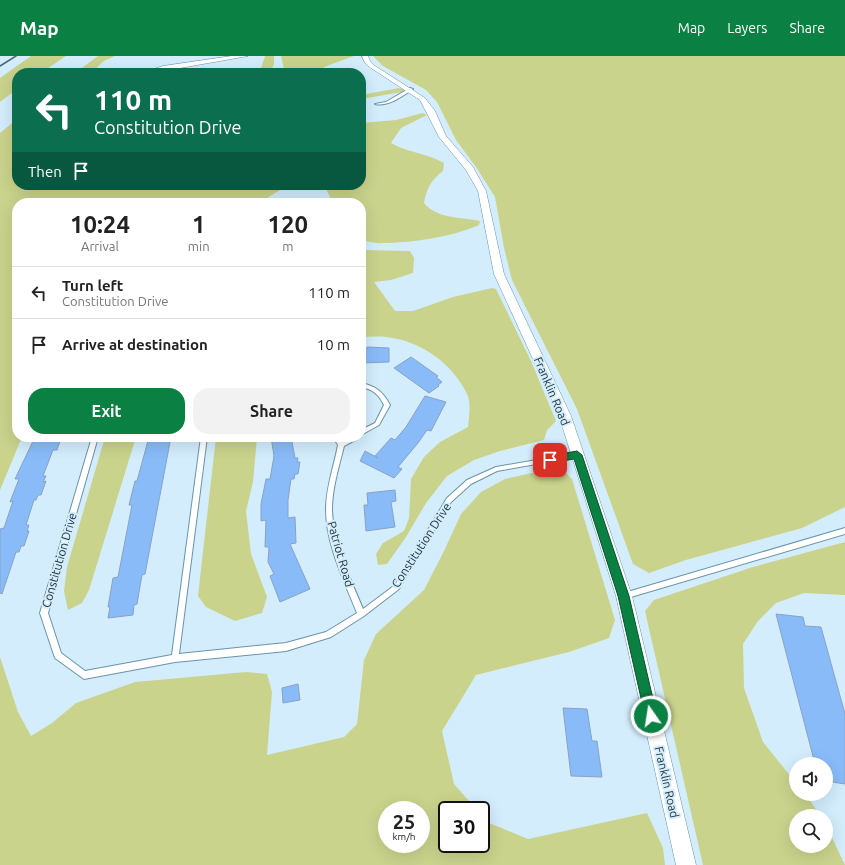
<!DOCTYPE html>
<style>
body{margin:0;font-family:Ubuntu,sans-serif;background:#f2f2f2;color:#222;height:100vh;display:flex;flex-direction:column;font-size:15px;white-space:nowrap}
*{box-sizing:border-box;margin:0}
p{font-size:13px;color:#767676}
.icon{flex:none;width:22px;height:22px;fill:none;stroke:currentColor;stroke-width:2;stroke-linecap:round;stroke-linejoin:round}
.map{position:relative;flex:1;overflow:hidden}
.sheet{position:absolute;left:12px;top:142px;width:354px;height:244px;display:flex;flex-direction:column;background:#fff;border-radius:16px;box-shadow:0 4px 16px #0002}
.sheet>*{flex:none}
.top-card{position:absolute;left:12px;top:12px;width:354px;height:122px;border-radius:16px;box-shadow:0 4px 16px #0002;background:#0b6e4f;color:#fff;overflow:hidden}
.tools{position:absolute;left:789px;top:701px;display:grid;gap:8px}
.tools a{display:grid;place-items:center;width:44px;height:44px;border-radius:50%;background:#fff;box-shadow:0 4px 16px #0002;font-size:20px}
.speed{position:absolute;left:378px;top:745px;display:flex;gap:8px;font-size:20px;font-weight:700;text-align:center}
.speed>*{display:grid;place-content:center;width:52px;height:52px;border-radius:50%;background:#fff;box-shadow:0 4px 16px #0002;line-height:1}
.speed small{font-size:10px;font-weight:400}
.speed .limit{border:2px solid #111;border-radius:6px;background:#fff;color:#111}
.pin{position:absolute;display:grid;place-items:center;width:34px;height:34px;color:#fff;margin:-17px;border-radius:8px;box-shadow:0 2px 6px #0006}
.me{position:absolute;width:44px;margin:-22px;rotate:347deg;stroke-linejoin:round;filter:drop-shadow(0 0 3px #0008)}
.turn{display:flex;align-items:center;gap:14px;height:84px;padding:0 16px;font-size:18px}
.turn .icon{width:52px;height:52px;stroke-width:2.5}
.turn b{display:block;font-size:28px;line-height:34px}
.then{display:flex;align-items:center;height:38px;padding:0 16px;background:#0003;gap:8px;font-size:15px}
.eta{display:flex;justify-content:space-evenly;align-items:center;height:68px;text-align:center}
.eta b{font-size:24px;font-weight:700;line-height:28px}
.button{display:flex;gap:8px;margin-top:auto;padding:8px 16px}
.button a{flex:1;height:46px;border-radius:16px;background:#0b8043;color:#fff;font-size:16px;font-weight:700;line-height:46px;text-align:center}
.button a+a{background:#f2f2f2;color:#222}
ul{padding:0;list-style:none}
li{display:flex;align-items:center;gap:12px;height:52px;padding:0 16px;border-top:1px solid #e0e0e0}
li div{flex:1}
li b{display:block;font-size:15px}
li em{font-style:normal}
header{display:flex;align-items:center;gap:24px;box-sizing:border-box;height:56px;padding:0 20px;background:#0b8043;color:#fff}
header strong{font-size:19px}
nav{display:flex;gap:22px;margin-inline-start:auto;font-size:14px}
.map>svg:first-child{display:block}
.green{fill:#cad38c;fill-rule:evenodd}
.building{fill:#89bbf9;stroke:#87a2c4}
.lines{fill:none;stroke-linecap:round;stroke-linejoin:round}
.service-casing{stroke:#6993ab;stroke-width:2}
.minor-casing{stroke:#6993ab;stroke-width:1}
.service{fill:#fff;fill-rule:evenodd}
.minor{fill:#fff;fill-rule:evenodd}
.rail{stroke:#516571;stroke-width:1.5}
.route{fill:#0b8043;stroke:#07532c}
.labels{text-anchor:middle;dominant-baseline:central;stroke-width:4;stroke-linejoin:round;paint-order:stroke}
.street-label{font-size:12px;fill:#1e303a;stroke:#d3edfd}
</style>
<header>
<strong>Map</strong>
<nav><a>Map</a><a>Layers</a><a>Share</a></nav>
</header>
<div class="map">
<svg width="845" height="809" viewBox="0 0 845 809">
<rect width="100%" height="100%" fill="#d3edfd"/>
<path class="green" d="M31,0H66L41,17H17V33L0,46V22Z
M98,0H115L104,5L91,17H75Z
M265,0H274V8L270,17H249L261,12Z
M281,0H354L324,11L321,17H285Z
M373,0H845V451L802,472L686,504L649,517L633,508L577,353L512,224L504,192L495,141L476,111L456,84L437,46L426,34L383,10Z
M399,32L405,33L402,36L361,43V39Z
M423,57L427,59L401,72L391,87C408,97 427,97 444,107L443,115C432,123 426,133 424,147C437,163 461,161 480,165L479,169C452,181 411,187 382,187C375,188 368,185 361,184V147H333L324,129H361V67L396,64Z
M17,63V129H288L267,142V147H17V381H22L0,434V77Z
M361,194L410,195L414,202L413,217L391,224L374,226L395,255H413L453,241L492,232L496,233L531,305L556,365L547,374L544,384L500,395L474,404L447,420L426,447L406,481L387,508L378,509L376,498L383,487L404,475L409,462L411,423L424,401L440,386L468,371C469,361 471,349 468,340C453,307 421,285 386,281C378,280 369,281 361,281Z
M105,381H136L89,534L82,547L68,554L64,535L67,511Z
M216,381H257L253,426L246,455L251,498L267,541L262,557L235,565L206,551L198,540Z
M541,415L566,417L572,423L615,564L609,582L569,596L476,619L442,675L454,728L477,754H447V788H481V758L489,767L528,783L647,757L663,792L665,809H0V601L18,656L31,680L52,667L76,647L135,626L246,616L267,618L272,636L267,699L344,681L357,668L364,604L376,578L424,534L444,495L461,458L481,436L505,423ZM387,754H421V788H387Z
M845,486V539L804,537L776,547L758,565L743,588L744,632L763,686L796,727V738H805L821,760H796V790H826V769L845,809H703L645,555L654,544L753,511Z"/>
<path class="building" d="M367,291L389,292V306L361,307V293H367Z
M411,301L438,320L436,321L442,326L438,329L439,330L429,337L394,312Z
M425,340L446,346L431,375L427,374L418,387L398,411L402,413L394,422L360,405L365,395L378,402L375,400L391,382L395,384L406,371Z
M35,381L61,382L57,394H53L43,420H46L43,426L46,425L41,439H38L36,444H34L26,469H29L27,475H29L24,490H21L19,496H16L2,538L0,537V473L4,472L13,445L10,446L19,423H15Z
M149,381H171L145,518L142,519L137,548L134,549L133,559L108,562L110,551H108L113,522L118,521L132,449H129L135,425H137Z
M271,381H291L295,402H298L297,406H300L298,418H295L294,423H291L288,444V462L295,461L296,487L290,488L310,533L280,546L270,520L274,518L268,506L269,491H265L266,464L261,465V448L266,423H270L274,400Z
M395,434L396,445L391,446L395,471L366,475L364,449H368L367,437Z
M776,558L803,561L805,570L821,571L845,658V728L826,725V708H815Z
M298,628L300,644L283,647L282,632Z
M563,652L587,653L592,685H597L602,721L571,720Z"/>
<g class="lines">
<defs>
<path id="service" d="M410,32L413,33C403,40 388,51 375,48L386,46Z
M361,327C376,330 383,336 390,349L379,369L361,379V374L375,367L384,349C379,339 373,333 361,331Z
M92,381H98L48,557L61,597L85,615L172,599L201,381H207L179,598L286,587L326,576L357,557C344,524 326,489 326,453C326,432 334,410 338,389L333,381H339L342,386L350,381H358L357,383L344,390C339,411 332,432 332,454C333,488 350,521 363,553L395,529L447,442L467,424L496,411L577,397L580,399L577,401L497,415L471,428L451,446L399,533L364,560L331,581L286,595L175,606L84,623L55,602L40,557Z
M845,472V478L624,543L622,542L620,540L622,538L624,537Z"/>
<path id="minor" d="M232,0H248L152,17H142L163,10Z
M362,0H368L370,5L375,10L425,42L435,55L446,80L473,111L486,135L504,218L571,360L632,540L696,809H676L616,540L559,360L494,218L478,135L466,114L439,81L420,44L371,12L365,7Z"/>
</defs>
<use href="#service" class="service-casing"/>
<use href="#minor" class="minor-casing"/>
<use href="#service" class="service"/>
<use href="#minor" class="minor"/>
<path class="rail" d="M0,10L16,0"/>
</g>
<path class="route" d="M577,395L582,399L629,540L657,660L656,664L651,666L647,664L645,660L618,540L574,403L550,407L546,404L550,400Z"/>
<g class="labels">
<g class="street-label">
<text transform="translate(552 335) rotate(67)">Franklin Road</text>
<text transform="translate(421 489) rotate(-57)">Constitution Drive</text>
<text transform="translate(341 498) rotate(74)">Patriot Road</text>
<text transform="translate(59 504) rotate(-74)">Constitution Drive</text>
<text transform="translate(667 726) rotate(77)">Franklin Road</text>
</g>
</g>
</svg>
<div class="tools">
<a><svg class="icon" aria-label="sound" viewBox="0 0 24 24"><path d="M4 9h4l5-4v14l-5-4H4zM17 9q2 3 0 6"/></svg></a>
<a><svg class="icon" aria-label="search" viewBox="0 0 24 24"><circle cx="10" cy="10" r="6"/><path d="M15 15l6 6"/></svg></a>
</div>
<div class="speed"><div>25<small>km/h</small></div><div class="limit">30</div></div>
<div class="pin" style="left:550px;top:404px;background:#d93025"><svg class="icon" aria-label="arrive" viewBox="0 0 24 24"><path d="M6 21V4h12l-3 4 3 4H6"/></svg></div>
<svg class="me" style="left:651px;top:660px" viewBox="-20 -20 40 40"><circle r="17" fill="#0b8043" stroke="#fff" stroke-width="3"/><path d="M0-11L8 9 0 5-8 9z" fill="#fff"/></svg>
<div class="top-card">
<div class="turn"><svg class="icon" aria-label="left" viewBox="0 0 24 24"><path d="M17 20v-9H6M10 6l-5 5 5 5"/></svg><div><b>110 m</b>Constitution Drive</div></div>
<div class="then">Then<svg class="icon" aria-label="arrive" viewBox="0 0 24 24"><path d="M6 21V4h12l-3 4 3 4H6"/></svg></div>
</div>
<section class="sheet">
<div class="eta">
<div><b>10:24</b><p>Arrival</p></div>
<div><b>1</b><p>min</p></div>
<div><b>120</b><p>m</p></div>
</div>
<ul>
<li><svg class="icon" aria-label="left" viewBox="0 0 24 24"><path d="M17 20v-9H6M10 6l-5 5 5 5"/></svg><div><b>Turn left</b><p>Constitution Drive</p></div><em>110 m</em></li>
<li><svg class="icon" aria-label="arrive" viewBox="0 0 24 24"><path d="M6 21V4h12l-3 4 3 4H6"/></svg><div><b>Arrive at destination</b></div><em>10 m</em></li>
</ul>
<div class="button"><a>Exit</a><a>Share</a></div>
</section>
</div>
